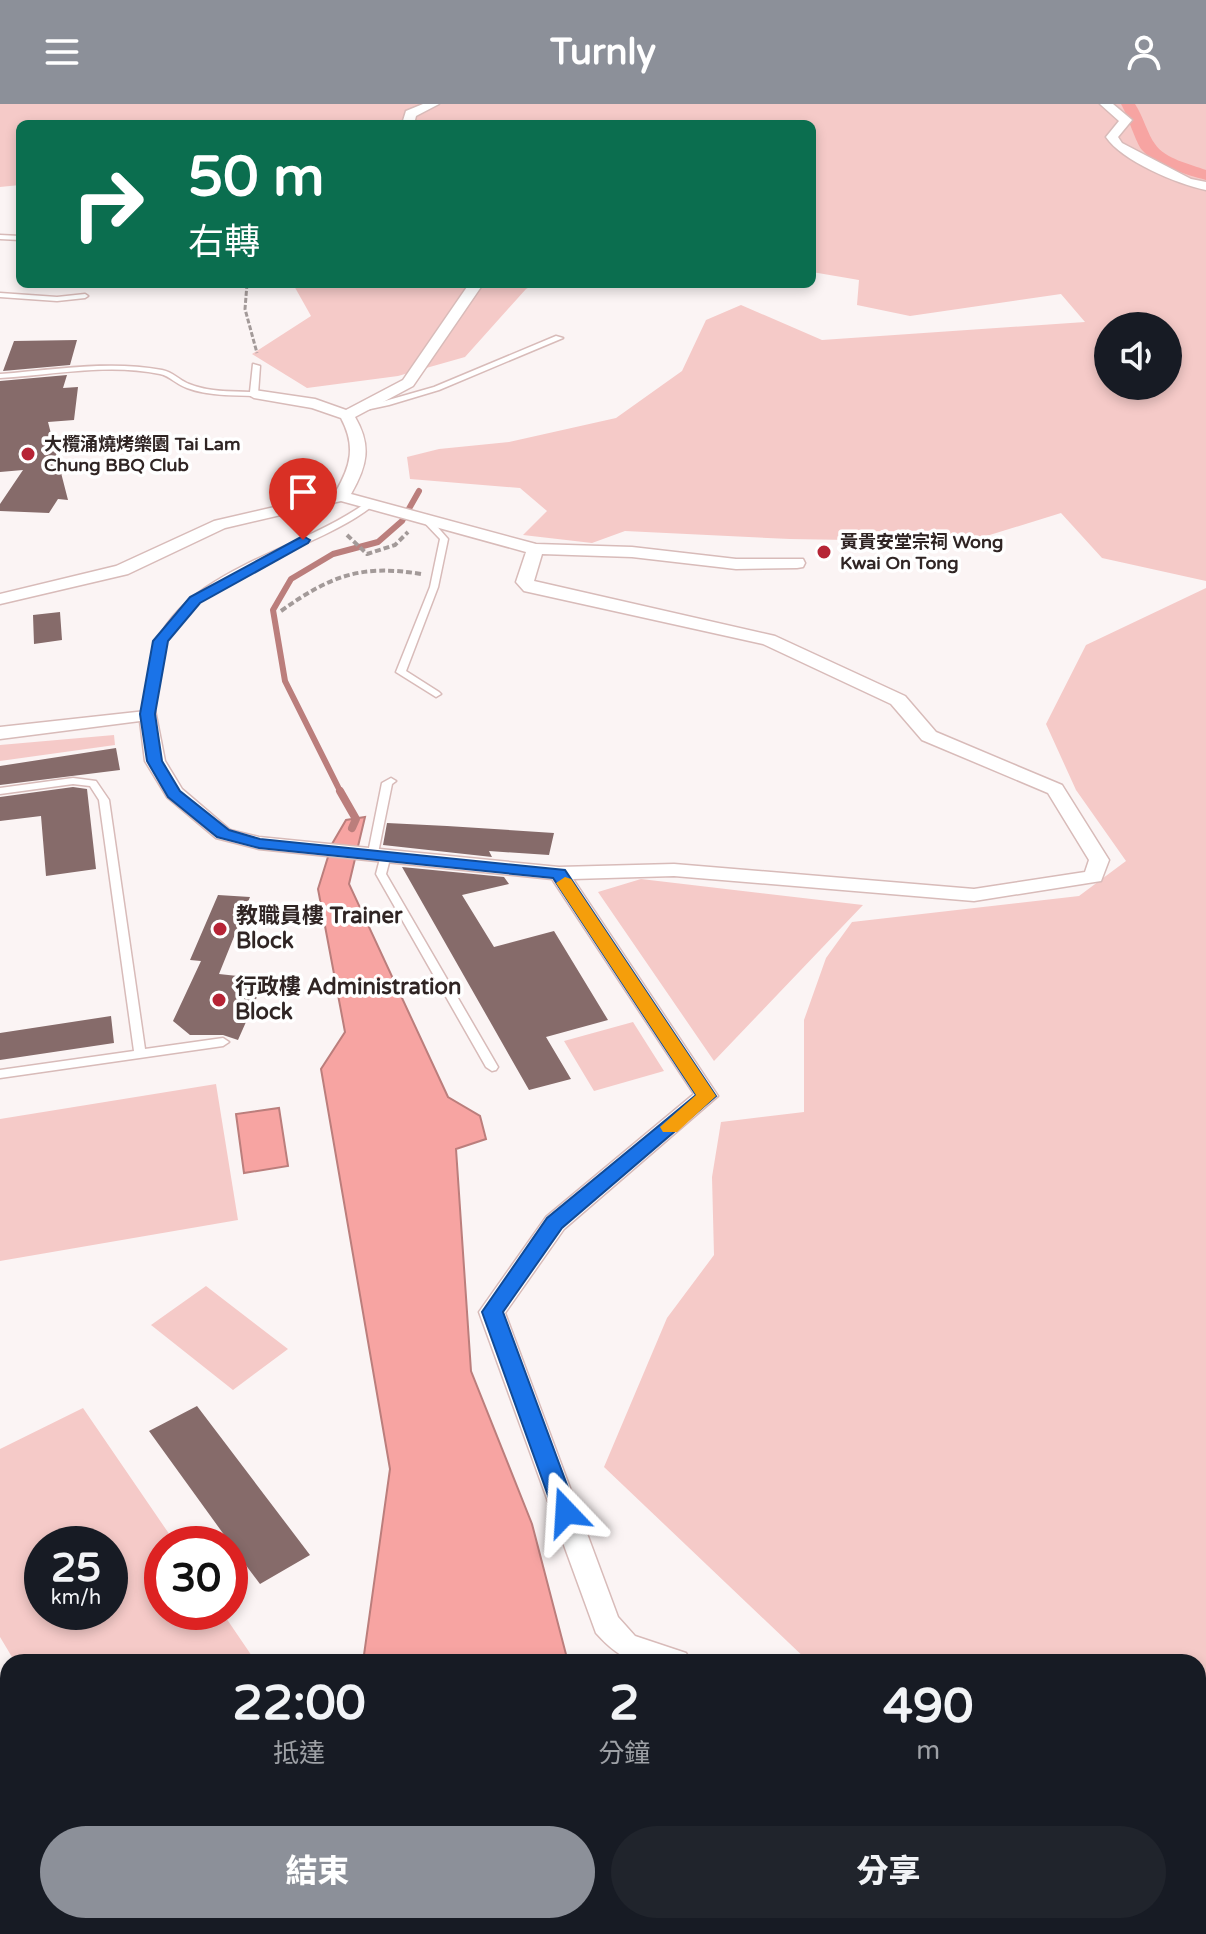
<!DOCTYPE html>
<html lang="zh-TW">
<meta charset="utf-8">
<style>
body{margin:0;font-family:"Varela Round","Noto Sans TC",sans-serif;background:#20242c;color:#f1f3f6;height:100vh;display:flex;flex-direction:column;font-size:30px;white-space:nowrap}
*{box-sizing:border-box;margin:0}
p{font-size:26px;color:#9ea1a6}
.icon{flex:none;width:44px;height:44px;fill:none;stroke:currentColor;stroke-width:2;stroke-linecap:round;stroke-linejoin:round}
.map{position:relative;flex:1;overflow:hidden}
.panel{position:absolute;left:0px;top:1550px;width:1206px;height:280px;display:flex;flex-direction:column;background:#171b24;border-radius:24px 24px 0 0;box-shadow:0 4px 12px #0003}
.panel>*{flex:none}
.hud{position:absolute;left:16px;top:16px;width:800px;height:168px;border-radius:12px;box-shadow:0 4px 12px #0003;background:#0b6e4f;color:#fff;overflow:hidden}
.controls{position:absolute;left:1094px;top:208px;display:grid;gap:16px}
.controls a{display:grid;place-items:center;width:88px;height:88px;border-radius:50%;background:#171b24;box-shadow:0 4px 12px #0003;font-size:40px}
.speed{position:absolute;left:24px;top:1422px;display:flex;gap:16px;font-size:40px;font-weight:700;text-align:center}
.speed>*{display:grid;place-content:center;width:104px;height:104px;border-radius:50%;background:#171b24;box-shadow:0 4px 12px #0003;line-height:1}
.speed small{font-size:20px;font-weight:400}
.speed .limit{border:12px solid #d22;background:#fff;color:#111}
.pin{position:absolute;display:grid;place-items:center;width:68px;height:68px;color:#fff;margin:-82px -34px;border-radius:50% 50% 50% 0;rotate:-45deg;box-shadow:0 0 8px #0007}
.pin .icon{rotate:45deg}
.me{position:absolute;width:88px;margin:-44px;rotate:340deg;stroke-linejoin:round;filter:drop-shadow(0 0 6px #0008)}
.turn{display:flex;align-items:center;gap:28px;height:168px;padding:0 40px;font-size:36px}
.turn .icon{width:104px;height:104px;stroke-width:2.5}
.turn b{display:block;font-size:56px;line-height:68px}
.eta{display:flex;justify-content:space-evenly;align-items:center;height:136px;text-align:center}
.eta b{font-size:48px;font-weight:800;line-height:56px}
.button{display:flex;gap:16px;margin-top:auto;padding:16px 40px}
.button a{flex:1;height:92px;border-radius:48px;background:#8c9099;color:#fff;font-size:32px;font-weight:800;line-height:92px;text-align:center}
.button a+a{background:#20242c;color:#f1f3f6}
header{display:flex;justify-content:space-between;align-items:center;height:104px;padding:0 40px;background:#8c9099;color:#fff;font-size:36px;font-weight:800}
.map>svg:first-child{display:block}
.green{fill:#f5cac8;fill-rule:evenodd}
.water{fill:#f7a4a2;stroke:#bb7e7c;stroke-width:2}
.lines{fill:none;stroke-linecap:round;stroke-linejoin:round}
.stream-far1{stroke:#bb7e7c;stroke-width:6}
.stream{stroke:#bb7e7c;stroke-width:8}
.canal{fill:#f7a4a2;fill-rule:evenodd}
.building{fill:#866b6a}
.lane-casing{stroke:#d8bbb9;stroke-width:3}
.street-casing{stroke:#d8bbb9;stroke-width:3}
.secondary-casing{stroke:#d8bbb9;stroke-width:3}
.path-far2{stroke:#a39a99;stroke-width:3;stroke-dasharray:5 2;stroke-linecap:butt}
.path-far1{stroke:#a39a99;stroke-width:4;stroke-dasharray:6 3;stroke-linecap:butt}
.path{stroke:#a39a99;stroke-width:6;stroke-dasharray:10 5;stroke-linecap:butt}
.lane{fill:#fff;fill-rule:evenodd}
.street{fill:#fff;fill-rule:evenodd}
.secondary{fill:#fff;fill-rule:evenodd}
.route{fill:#1a73e8;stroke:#114b97;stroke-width:2}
.slow{fill:#f59e0b}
.poi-dot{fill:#b62435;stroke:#fff;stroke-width:3}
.labels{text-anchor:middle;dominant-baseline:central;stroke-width:7;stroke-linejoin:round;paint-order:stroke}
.far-poi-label{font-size:18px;font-weight:bold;fill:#302524;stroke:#fff;text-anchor:start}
.poi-label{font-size:22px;font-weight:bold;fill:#302524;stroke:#fff;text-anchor:start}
</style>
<header><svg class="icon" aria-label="menu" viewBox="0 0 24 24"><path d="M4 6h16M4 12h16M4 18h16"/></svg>Turnly<svg class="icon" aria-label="person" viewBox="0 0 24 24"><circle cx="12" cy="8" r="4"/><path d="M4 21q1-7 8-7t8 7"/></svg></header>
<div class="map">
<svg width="1206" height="1830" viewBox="0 0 1206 1830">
<rect width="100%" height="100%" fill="#fbf4f4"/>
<path class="green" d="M0,0H1206V477L1102,454L1061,409L967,438L790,435L625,427L592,439L523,431L547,407L520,384L410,375L407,353L439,345L509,338L616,314L682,267L706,216L741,201L822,236L1085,218L1061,190L910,212L857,201L859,176L812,168V20H20V81L0,83ZM1108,222H1168V282H1108Z
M293,180H535L526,185L465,253L398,272L307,284L252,250L311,212Z
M1206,484V1625L1198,1614V1558H809L604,1363L667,1214L714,1151L712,1073L721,1018L804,1008V916L826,854L852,818L1079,792L1126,757L1076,686L1046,620L1086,541Z
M114,631L115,641L0,657V641Z
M641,775L863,801L714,957L598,788Z
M633,918L664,967L594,987L564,937Z
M216,980L238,1116L0,1157V1015Z
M206,1182L288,1245L233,1286L151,1221Z
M83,1304L176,1440H162V1508H222L256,1558H15L0,1533V1345ZM42,1440H110V1508H42Z
M1206,1737V1830H1146L1155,1822H1198V1760Z"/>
<path class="water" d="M365,713L349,780L448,993L480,1012L486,1035L456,1045L471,1267L532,1420L568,1558H363L390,1365L321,965L345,928L318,785L332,740L346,716Z
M279,1004L288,1062L244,1069L236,1010Z
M285,1822H440L436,1830H280Z"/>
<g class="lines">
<path class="stream-far1" d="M341,689L285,577L273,506L291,475L333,450L378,438L402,417L419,387"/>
<path class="stream" d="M340,687L356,715L352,724"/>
<path class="canal" d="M1121,0H1135C1143,12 1148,31 1155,40C1165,55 1190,60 1206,66V76C1185,70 1157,63 1142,46C1136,39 1128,12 1121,0Z"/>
</g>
<path class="building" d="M77,236L70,261L3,267L14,237Z
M67,271L63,284L78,283L74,316L48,318L68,396L58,395L49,409L0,407V400L23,366L0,368V277Z
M60,508L62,536L34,540L33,511Z
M116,644L120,666L0,681V662Z
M73,683L87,685L96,765L46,772L41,712L0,717V693Z
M387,719L447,722L554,729L549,751L489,747L492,753L383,741Z
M402,763L504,773L509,780L462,791L494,843L554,827L608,916L546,933L571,975L529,986Z
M218,791L250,793L219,870L265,875L238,936L223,931H190L173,917L201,857L190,856Z
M111,912L114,939L0,956V929Z
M197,1302L310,1451L260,1480L242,1456L230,1463V1439L149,1327Z"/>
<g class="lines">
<defs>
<path id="lane" d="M0,131L20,132V136L0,135Z
M0,189L57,193L85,190L88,192L85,194L57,197L0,193Z
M556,232L563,234L439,286L389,301L361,307L357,305L434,283Z
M253,260L260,262L258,290L254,292C232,291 208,292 187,284C177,281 170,272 160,270C108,259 52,271 0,274V270C53,266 109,256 162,266C173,268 179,276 189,280C208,288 230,287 250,288Z
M369,397H372L376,399C318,449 188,467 163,546L153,610L151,612H145L143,610L154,546C174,483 261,455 315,428C334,419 352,409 369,397Z
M421,411H427L448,435L438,483L406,567L439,588L441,590L436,593L396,568L430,483L440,435L421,415Z
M73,674L96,677L109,696L145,945L223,934L229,938L223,942L0,974V966L134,947L99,696L90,682L73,680L0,690V684Z
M391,674L396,677L392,680L378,749L373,752L369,751L368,749L382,679Z
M386,748L391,751L386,770L498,963L496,966L492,967L486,963L376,770L381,751Z"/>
<path id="street" d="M423,0H439L416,12L414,20H402L406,7Z
M1100,0H1113L1132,16L1118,33L1122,39L1191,75L1206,78V86C1177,80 1122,57 1106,33L1119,17Z
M469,180H483L413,282L355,313C372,342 367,362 351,390L536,440L632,443L736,455H803L805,459L803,463L797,464L736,465L632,453L542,450L534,477L775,532L905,592L936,628L1062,681L1109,756L1101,777L974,797L674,772L573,775L718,992L564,1125L505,1209L618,1513L635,1532L686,1549L691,1558C644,1558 629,1566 596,1529L479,1208L546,1113L694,990L552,775L259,745L216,734L167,693L145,657L140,617L0,635V623L155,606L165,657L182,685L230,726L259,733L559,763L674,760L974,785L1085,768L1089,756L1048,689L922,636L891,600L763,540L524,487L516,478L526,448L341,397L225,424L128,470L0,500V490L116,462L214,417L335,389C351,362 356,342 341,314L312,304L254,294L247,290L254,286L315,295L346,306L403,276Z"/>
<path id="secondary" d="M0,1718L8,1721V1771L0,1768Z
M29,1822H75L78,1830H32Z"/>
</defs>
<use href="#lane" class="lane-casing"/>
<use href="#street" class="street-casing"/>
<use href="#secondary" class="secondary-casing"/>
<path class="path-far2" d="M247,180L245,205L257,249"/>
<path class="path-far1" d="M347,431L367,450L395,441L408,428
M281,507C330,472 361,460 421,470"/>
<path class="path" d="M449,1830L453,1822"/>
<use href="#lane" class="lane"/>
<use href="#street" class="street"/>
<use href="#secondary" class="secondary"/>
</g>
<path class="route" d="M303,432L310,436L308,439L200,499L168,537L155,610L162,657L180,687L229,726L260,735L565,766L716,992L562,1124L503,1208L577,1408L574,1414L566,1417L558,1414L554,1408L482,1208L547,1114L696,991L553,774L259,744L217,733L168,693L147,657L140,610L153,537L190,493Z"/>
<path class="slow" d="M565,773L571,775L716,992L677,1028H663L660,1023L696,991L556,779Z"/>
<g class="poi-dot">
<circle cx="28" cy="350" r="8"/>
<circle cx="824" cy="448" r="8"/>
<circle cx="220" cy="825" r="8"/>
<circle cx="219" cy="896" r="8"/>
</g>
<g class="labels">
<g class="far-poi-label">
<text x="44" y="340">大欖涌燒烤樂園 Tai Lam<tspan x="44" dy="21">Chung BBQ Club</tspan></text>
<text x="840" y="438">黃貴安堂宗祠 Wong<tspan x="840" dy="21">Kwai On Tong</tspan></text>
</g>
<g class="poi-label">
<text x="236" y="812">教職員樓 Trainer<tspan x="236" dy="25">Block</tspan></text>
<text x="235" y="883">行政樓 Administration<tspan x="235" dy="25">Block</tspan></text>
</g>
</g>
</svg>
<div class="controls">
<a><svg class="icon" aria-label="sound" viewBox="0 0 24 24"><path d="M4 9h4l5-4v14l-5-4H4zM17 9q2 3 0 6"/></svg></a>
</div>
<div class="speed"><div>25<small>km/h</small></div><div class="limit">30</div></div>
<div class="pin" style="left:303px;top:436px;background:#d93025"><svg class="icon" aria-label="arrive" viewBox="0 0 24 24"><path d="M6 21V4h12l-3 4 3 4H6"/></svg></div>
<svg class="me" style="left:566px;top:1408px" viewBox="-20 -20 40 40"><path d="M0-17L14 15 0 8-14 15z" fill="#1a73e8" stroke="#fff" stroke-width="4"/></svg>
<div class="hud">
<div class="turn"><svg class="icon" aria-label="right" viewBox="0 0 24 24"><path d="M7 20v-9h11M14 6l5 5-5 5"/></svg><div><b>50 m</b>右轉</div></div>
</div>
<section class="panel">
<div class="eta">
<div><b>22:00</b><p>抵達</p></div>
<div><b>2</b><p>分鐘</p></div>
<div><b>490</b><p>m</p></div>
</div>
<div class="button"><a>結束</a><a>分享</a></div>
</section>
</div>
